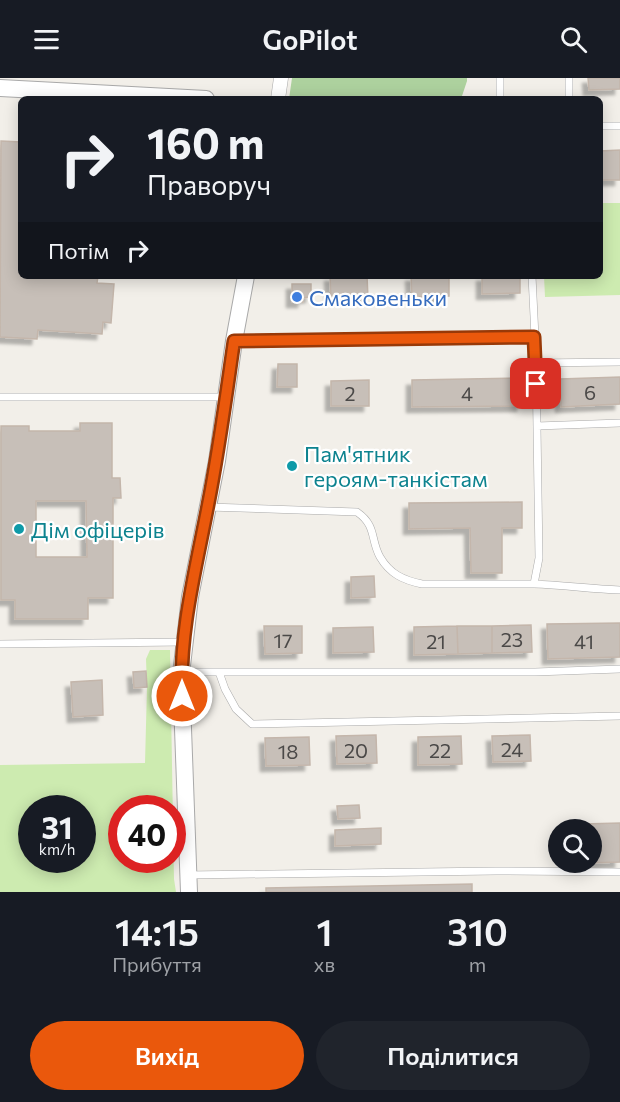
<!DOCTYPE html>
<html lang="uk">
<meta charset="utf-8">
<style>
body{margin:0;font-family:Commissioner,sans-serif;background:#20242c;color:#f1f3f6;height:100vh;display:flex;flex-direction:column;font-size:22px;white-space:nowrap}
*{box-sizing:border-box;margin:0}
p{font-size:20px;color:#9ea1a6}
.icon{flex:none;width:33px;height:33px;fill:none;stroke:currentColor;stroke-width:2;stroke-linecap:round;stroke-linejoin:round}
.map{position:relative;height:814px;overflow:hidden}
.sheet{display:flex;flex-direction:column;background:#171b24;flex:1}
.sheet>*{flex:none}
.guide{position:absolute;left:18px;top:18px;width:585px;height:183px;border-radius:9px;box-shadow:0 3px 15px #0003;background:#171b24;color:#f1f3f6;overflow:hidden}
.fabs{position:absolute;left:548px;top:741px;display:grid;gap:12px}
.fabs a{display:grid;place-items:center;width:54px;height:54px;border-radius:50%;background:#171b24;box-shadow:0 3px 15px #0003;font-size:30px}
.speed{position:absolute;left:18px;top:717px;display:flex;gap:12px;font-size:30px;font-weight:700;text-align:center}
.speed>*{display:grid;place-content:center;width:78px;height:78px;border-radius:50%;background:#171b24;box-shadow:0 3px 15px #0003;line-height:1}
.speed small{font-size:15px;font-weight:400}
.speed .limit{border:9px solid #d22;background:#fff;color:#111}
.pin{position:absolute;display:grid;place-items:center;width:51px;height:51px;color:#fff;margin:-26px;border-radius:12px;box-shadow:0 3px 9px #0006}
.me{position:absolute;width:66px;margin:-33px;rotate:0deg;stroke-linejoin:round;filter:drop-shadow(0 0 4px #0008)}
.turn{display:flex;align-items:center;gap:21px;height:126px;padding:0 30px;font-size:27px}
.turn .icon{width:78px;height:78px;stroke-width:2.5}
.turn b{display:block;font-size:42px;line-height:51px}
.then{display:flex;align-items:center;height:57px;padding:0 30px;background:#0003;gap:12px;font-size:22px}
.eta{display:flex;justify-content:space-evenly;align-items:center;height:102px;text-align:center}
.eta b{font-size:36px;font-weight:600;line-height:42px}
.cta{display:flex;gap:12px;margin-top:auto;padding:12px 30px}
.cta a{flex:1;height:69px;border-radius:36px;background:#ea580c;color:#fff;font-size:24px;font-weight:600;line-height:69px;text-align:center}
.cta a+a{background:#20242c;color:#f1f3f6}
header{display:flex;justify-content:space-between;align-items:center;height:78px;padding:0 30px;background:#171b24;font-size:27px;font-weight:600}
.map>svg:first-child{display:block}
.grass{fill:#cdebb0;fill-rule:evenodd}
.forest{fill:#add19e}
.building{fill:#c7bfb8;stroke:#c4b6ab;stroke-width:1.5;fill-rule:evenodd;filter:url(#shadow)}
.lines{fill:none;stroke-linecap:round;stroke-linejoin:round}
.service-casing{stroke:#a9a9a9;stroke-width:8}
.minor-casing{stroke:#a9a9a9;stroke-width:15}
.tertiary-casing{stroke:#a9a9a9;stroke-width:18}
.service{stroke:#fff;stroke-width:7}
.minor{stroke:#fff;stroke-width:14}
.tertiary{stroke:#fff;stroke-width:16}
.route-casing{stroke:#983908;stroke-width:15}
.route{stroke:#ea580c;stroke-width:10}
.shop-dot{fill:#3f7fe0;stroke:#fff;stroke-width:2}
.culture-dot{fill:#0f9aa8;stroke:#fff;stroke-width:2}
.labels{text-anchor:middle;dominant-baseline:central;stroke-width:4.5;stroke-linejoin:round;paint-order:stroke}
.number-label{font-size:20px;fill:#4b4948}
.shop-label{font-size:22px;fill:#366cbe;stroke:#fff;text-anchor:start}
.culture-label{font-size:22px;fill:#0d838f;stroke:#fff;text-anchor:start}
</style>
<header><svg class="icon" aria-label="menu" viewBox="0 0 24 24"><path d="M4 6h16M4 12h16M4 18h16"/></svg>GoPilot<svg class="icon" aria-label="search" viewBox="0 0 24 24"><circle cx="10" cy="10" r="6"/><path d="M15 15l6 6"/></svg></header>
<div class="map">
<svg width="620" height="814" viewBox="0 0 620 814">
<defs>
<filter id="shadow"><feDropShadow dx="-5.5" dy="5.5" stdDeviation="1.5" flood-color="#0004"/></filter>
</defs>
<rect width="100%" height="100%" fill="#f2efe9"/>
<path class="grass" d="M600,125H620V217L545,219L544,198H600Z
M150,572H170L174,801L176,814H0V687L145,685L147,609L146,581ZM82,730V782H32V730ZM122,730H172V782H122Z"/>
<path class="forest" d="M292,0H467V3L461,21H289Z"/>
<path class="building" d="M588,0H620V11L589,12Z
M1,63L21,64V198H98L97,205L114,206L111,245L103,244L102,256L38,252L37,261L0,259Z
M620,72V102H600V73Z
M330,198H367L368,220H331Z
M411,198H449V218L412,219Z
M482,198H520V215L482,216Z
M292,206H311V219L303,220V224H292Z
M278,286H297V309H277Z
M620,299V326L561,329L560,301Z
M522,300V328L412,329V302Z
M369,302V328H331V303Z
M80,345H112V400H120L121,420H113V520H88V541H15V522H1V348H29V353H80ZM36,423H86L87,479H36Z
M522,424V450H502V495H471L470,450L409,451V425Z
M374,498L375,519L351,520V499Z
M620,545V579L548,581L547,546Z
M531,547L532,574L492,575V548Z
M264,548H302V575L265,576Z
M457,548L458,576L414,577V549Z
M457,548H492V575L458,576Z
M373,549L374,574L333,575V550Z
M146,593L147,609L134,610L133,594Z
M102,602L103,637L73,639L71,604Z
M376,657L377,685L337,686L336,658Z
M530,657L531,683L493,684L492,658Z
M461,658L462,686L418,687V659Z
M309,659L310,687L266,688L265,660Z
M359,727L360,740L338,741L337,728Z
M620,745V784L583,785L591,784V752H583V746Z
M381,750V766L335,768V752Z
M472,806V814H266V810Z"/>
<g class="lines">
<defs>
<path id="service" d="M569,0V21
M500,21V0
M600,48H620
M532,198L535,259
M234,263L535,259L536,285L620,284
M536,285L539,480L534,506C563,507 591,511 620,512
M0,319H226
M537,348L620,345
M208,429L357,434C377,448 370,461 380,479C390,496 403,502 422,506H534
M0,566L184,564
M219,594L225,611L236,631L252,646L620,638
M182,596L197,594H535L620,591
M188,797L496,793L620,794"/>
<path id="minor" d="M278,21L281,0"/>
<path id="tertiary" d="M0,10L206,21
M189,814L181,596L190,519L217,383L234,263L246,198"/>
</defs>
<use href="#service" class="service-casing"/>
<use href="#minor" class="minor-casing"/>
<use href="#tertiary" class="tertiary-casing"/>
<use href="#service" class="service"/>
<use href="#minor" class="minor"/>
<use href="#tertiary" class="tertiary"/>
</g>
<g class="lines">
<defs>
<path id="route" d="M182,618C179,554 196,490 208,427C219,372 226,318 234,263L534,259L536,306"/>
</defs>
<use href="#route" class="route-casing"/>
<use href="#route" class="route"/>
</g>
<circle class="shop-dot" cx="297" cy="219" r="6"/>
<g class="culture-dot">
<circle cx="292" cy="388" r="6"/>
<circle cx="19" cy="451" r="6"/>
</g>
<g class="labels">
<g class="number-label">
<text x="590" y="314">6</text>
<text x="350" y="315">2</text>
<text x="467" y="315">4</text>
<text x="512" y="561">23</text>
<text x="283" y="562">17</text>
<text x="436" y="563">21</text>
<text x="584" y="563">41</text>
<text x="512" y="671">24</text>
<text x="356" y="672">20</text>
<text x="440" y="672">22</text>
<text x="288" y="673">18</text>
</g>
<g class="shop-label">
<text x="309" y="219">Смаковеньки</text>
</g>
<g class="culture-label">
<text x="304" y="375">Пам'ятник<tspan x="304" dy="25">героям-танкістам</tspan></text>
<text x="31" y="451">Дім офіцерів</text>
</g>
</g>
</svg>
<div class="fabs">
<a><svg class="icon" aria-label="search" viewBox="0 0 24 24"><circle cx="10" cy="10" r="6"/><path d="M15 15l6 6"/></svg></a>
</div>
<div class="speed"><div>31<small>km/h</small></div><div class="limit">40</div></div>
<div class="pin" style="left:536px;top:306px;background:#d93025"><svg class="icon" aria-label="arrive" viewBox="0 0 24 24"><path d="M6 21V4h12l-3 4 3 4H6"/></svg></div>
<svg class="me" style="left:182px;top:618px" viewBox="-20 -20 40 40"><circle r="17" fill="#ea580c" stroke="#fff" stroke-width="3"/><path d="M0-11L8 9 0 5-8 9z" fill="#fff"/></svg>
<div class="guide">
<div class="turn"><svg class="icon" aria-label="right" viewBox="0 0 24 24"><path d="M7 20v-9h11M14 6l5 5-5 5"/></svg><div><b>160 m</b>Праворуч</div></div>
<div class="then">Потім<svg class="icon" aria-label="right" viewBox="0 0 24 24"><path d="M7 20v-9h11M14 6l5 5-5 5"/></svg></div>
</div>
</div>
<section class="sheet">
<div class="eta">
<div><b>14:15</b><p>Прибуття</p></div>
<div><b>1</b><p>хв</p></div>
<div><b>310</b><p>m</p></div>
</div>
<div class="cta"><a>Вихід</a><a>Поділитися</a></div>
</section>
